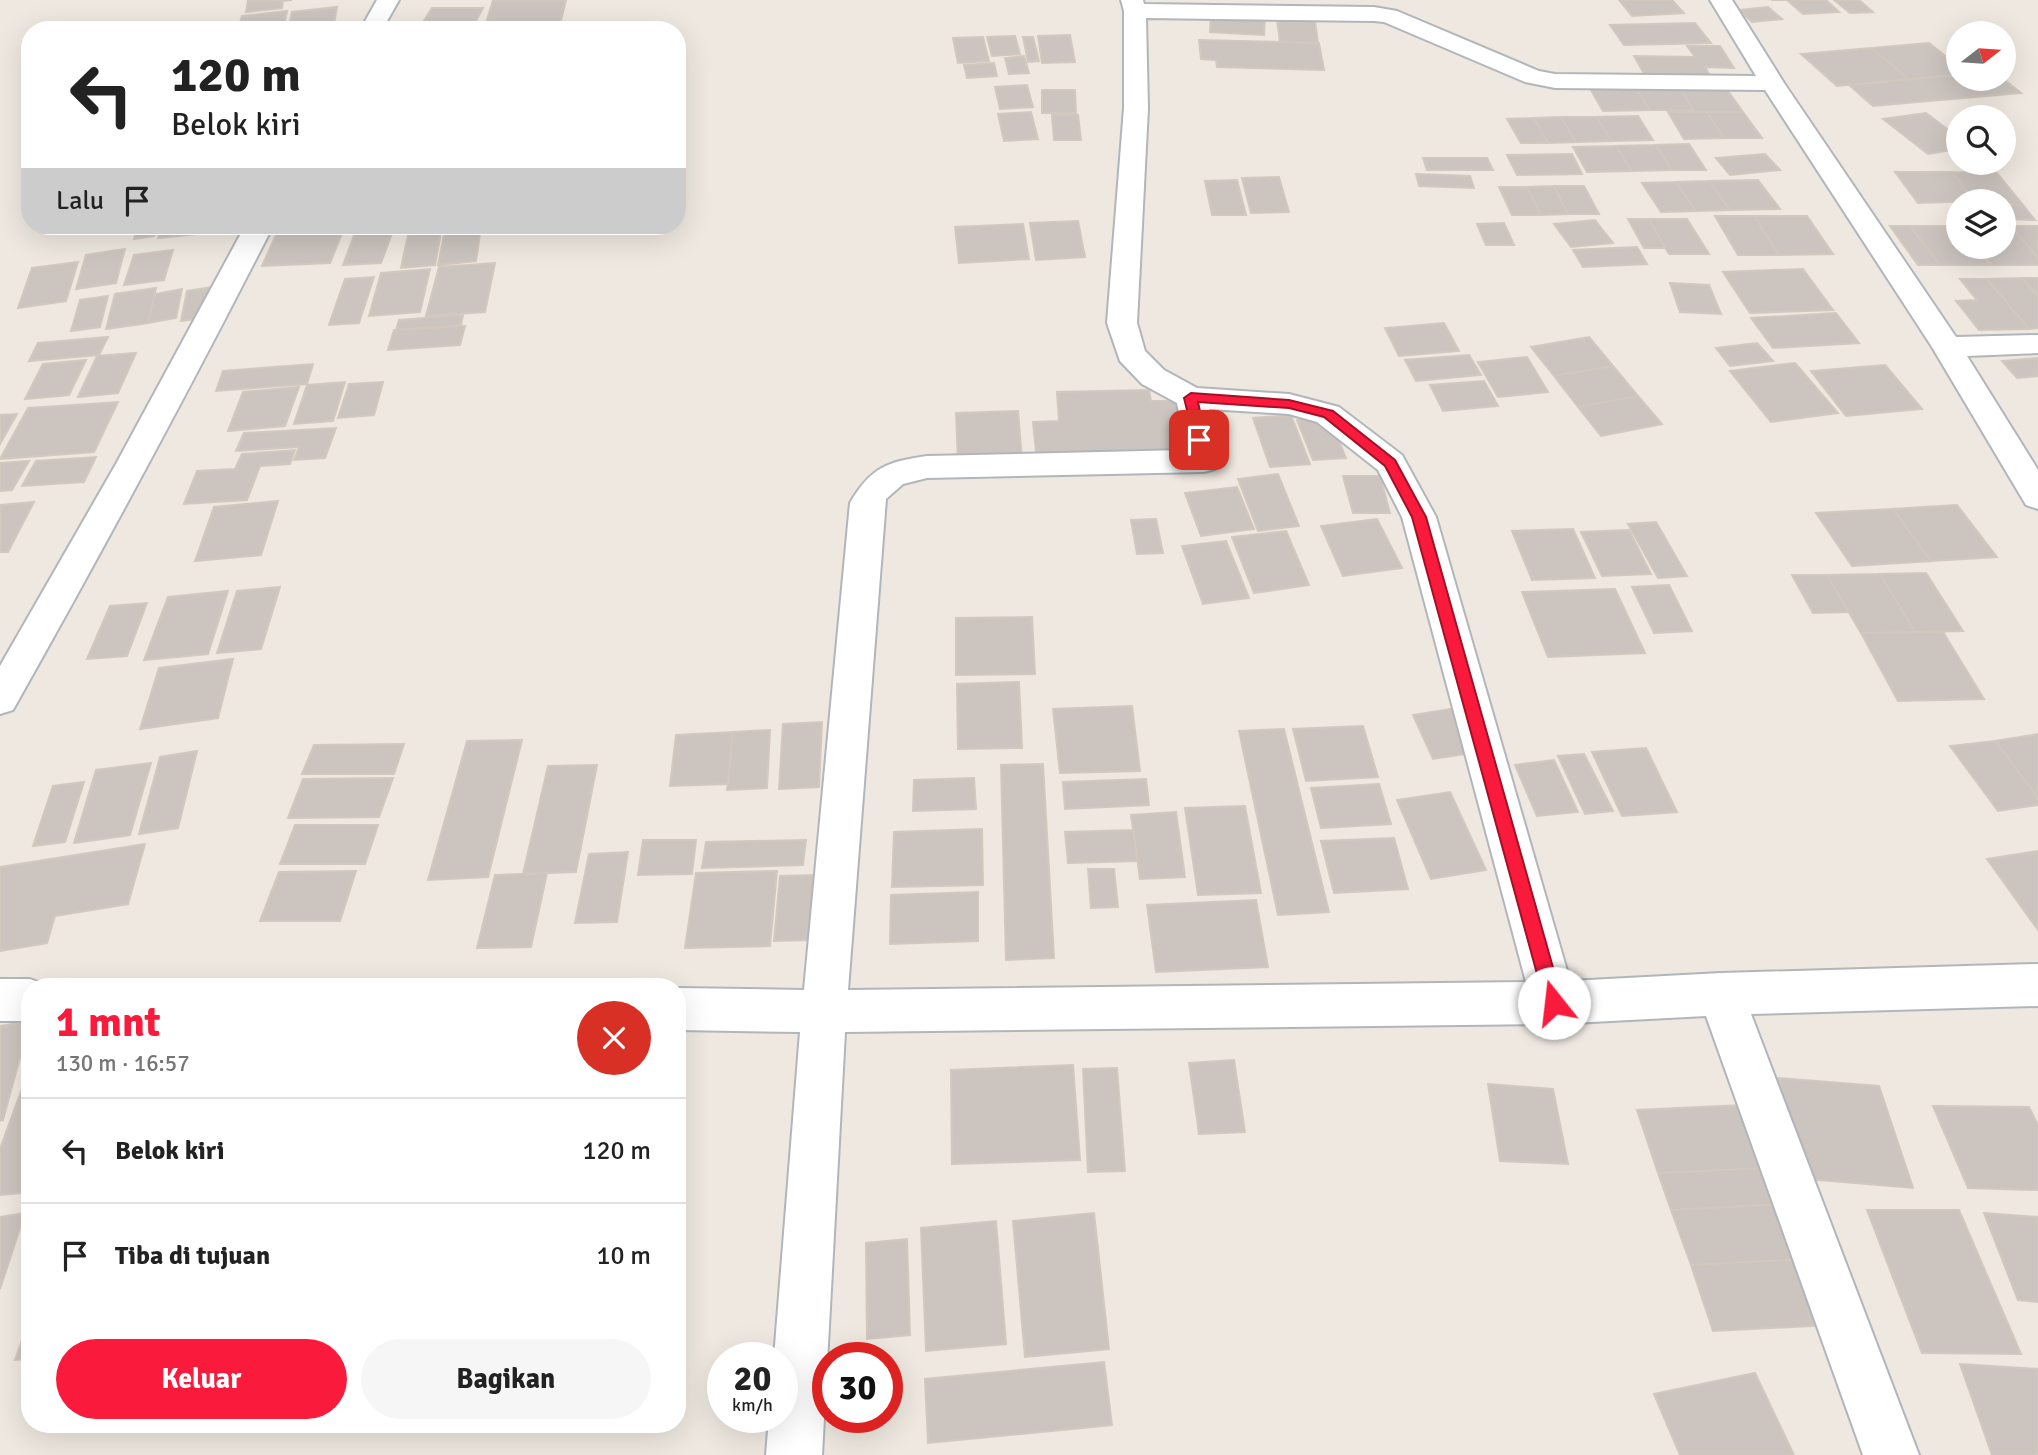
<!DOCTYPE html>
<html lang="id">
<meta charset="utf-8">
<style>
body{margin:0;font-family:Signika,sans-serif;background:#f6f6f6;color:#222;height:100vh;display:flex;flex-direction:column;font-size:26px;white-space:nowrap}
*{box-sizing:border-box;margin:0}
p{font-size:23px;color:#767676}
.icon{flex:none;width:38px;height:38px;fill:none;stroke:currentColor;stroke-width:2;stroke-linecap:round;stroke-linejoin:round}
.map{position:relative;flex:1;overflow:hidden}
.side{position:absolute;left:21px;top:978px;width:665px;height:455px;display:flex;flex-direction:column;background:#fff;border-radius:28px;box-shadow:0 7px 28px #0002}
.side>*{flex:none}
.top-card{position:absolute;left:21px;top:21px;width:665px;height:214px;border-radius:28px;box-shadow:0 7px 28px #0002;background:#fff;color:#222;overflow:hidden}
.needle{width:46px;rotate:73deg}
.fabs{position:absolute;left:1946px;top:21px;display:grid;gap:14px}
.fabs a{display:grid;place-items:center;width:70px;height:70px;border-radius:50%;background:#fff;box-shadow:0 7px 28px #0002;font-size:35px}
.speed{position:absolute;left:707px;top:1342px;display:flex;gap:14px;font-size:35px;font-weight:700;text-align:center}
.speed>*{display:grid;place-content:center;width:91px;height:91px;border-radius:50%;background:#fff;box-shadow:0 7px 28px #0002;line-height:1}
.speed small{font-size:18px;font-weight:400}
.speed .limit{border:10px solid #d22;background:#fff;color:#111}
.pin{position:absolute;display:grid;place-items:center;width:60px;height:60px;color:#fff;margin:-30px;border-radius:14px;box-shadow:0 4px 10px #0006}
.me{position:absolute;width:77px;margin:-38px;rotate:344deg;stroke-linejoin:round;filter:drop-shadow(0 0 5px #0008)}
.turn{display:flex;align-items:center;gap:24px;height:147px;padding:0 35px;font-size:32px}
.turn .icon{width:91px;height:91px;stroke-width:2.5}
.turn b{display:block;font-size:49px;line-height:60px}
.then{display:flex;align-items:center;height:66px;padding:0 35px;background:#0003;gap:14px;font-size:26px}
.round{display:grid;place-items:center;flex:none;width:74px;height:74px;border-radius:37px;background:#f6f6f6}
.head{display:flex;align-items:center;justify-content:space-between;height:119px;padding:0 35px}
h1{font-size:42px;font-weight:800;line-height:52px;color:#fa1a3c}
.cta{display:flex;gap:14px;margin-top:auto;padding:14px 35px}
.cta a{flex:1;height:80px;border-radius:42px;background:#fa1a3c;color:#fff;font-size:28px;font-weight:800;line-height:80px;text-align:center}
.cta a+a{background:#f6f6f6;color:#222}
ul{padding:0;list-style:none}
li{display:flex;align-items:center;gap:21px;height:105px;padding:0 35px;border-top:2px solid #e0e0e0}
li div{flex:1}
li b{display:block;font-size:26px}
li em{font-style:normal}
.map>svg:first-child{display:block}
.building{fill:#cbc4bf;stroke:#d3c8be;stroke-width:2}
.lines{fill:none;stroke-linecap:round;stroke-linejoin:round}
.minor-casing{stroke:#b1b6ba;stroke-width:4}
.minor{fill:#fff;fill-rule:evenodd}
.route{fill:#fa1a3c;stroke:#a21127;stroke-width:2}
</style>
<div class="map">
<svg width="2038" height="1455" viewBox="0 0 2038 1455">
<rect width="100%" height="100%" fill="#eee8e0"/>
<path class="building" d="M248,0H292L283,1L282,8L246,12Z
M493,0H566L559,29L484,30Z
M1619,0H1672L1684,13L1632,16Z
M1771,0H1826L1839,12L1803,14L1787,0Z
M1834,0H1859L1873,12L1850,13Z
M337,7L333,30H288L292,12Z
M1768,7L1782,19L1752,22L1739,10Z
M432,8H483L471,30H418Z
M287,11L283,30H238L242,16Z
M1211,13L1265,17L1264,35L1210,32Z
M1277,20L1315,21L1318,43L1280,42Z
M1695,23L1711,43L1624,45L1610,25Z
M1070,35L1075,62L1042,63L1038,36Z
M1015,36L1020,54L992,56L987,37Z
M983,37L989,61L958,63L953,38Z
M1023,37H1033L1039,61L1028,62Z
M1199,40L1319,43L1324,70L1217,67L1216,60L1201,59Z
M1929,43L1958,66V75L1909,79L1871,48Z
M1687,46H1720L1734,68L1705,67L1712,79H1647L1634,56L1695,57Z
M1871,48L1909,79L1837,86L1801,54Z
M1024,56L1029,73L1009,74L1005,58Z
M994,63L997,76L967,78L964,65Z
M1958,75V79H1974L1980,84L2006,81L2021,93L1873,106L1849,85Z
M1677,84L1694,110H1650L1634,85Z
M1677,84H1723L1743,112H1695Z
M1027,85L1033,107L1000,109L995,87Z
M1588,85H1634L1650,110L1603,111Z
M1042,90H1075L1076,113H1042Z
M1031,112L1038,139L1004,141L998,114Z
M1668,112H1707L1724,138L1684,139Z
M1707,112H1743L1762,138H1724Z
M1926,113L1958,137V149L1928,154L1883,119Z
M1052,115H1078L1081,140H1054Z
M1638,116L1653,140L1612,141L1596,117Z
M1561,117H1596L1612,141L1576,142Z
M1561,117L1576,142L1548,143L1534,118Z
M1534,118L1548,143H1521L1507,119Z
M1689,144L1706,170H1672L1656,145Z
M1656,145L1672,170L1632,171L1616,146Z
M1616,146L1632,171L1587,172L1573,147Z
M1572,154L1582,174L1517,175L1507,155Z
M1765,154L1780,170L1730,175L1716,158Z
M1423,158H1487L1493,170H1427Z
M1895,172H1952L1974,201L1918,203Z
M1952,172L1997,173L2023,205L1974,201Z
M1416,174L1470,176L1474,188L1419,186Z
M1279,177L1289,212L1251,213L1242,178Z
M1237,180L1246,215H1212L1205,181Z
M1758,180L1780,209L1730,210L1709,181Z
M1709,181L1730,210L1696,211L1676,182Z
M1676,182L1696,211L1661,212L1642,183Z
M1554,186H1584L1599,214H1568Z
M1554,186L1568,214L1541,215L1527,187Z
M1499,187H1527L1541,215H1512Z
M2004,204L2023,205L2035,220L2004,219Z
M1715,216H1754L1779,255H1738Z
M1754,216H1807L1833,254L1779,255Z
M1628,219H1649L1665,248H1644Z
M1649,219H1687L1709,254H1669Z
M1595,220L1613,243L1571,247L1554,224Z
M1078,221L1085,257L1036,260L1030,223Z
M1504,223L1514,245H1486L1477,224Z
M1023,224L1029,259L959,263L955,227Z
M125,226H157L154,236L134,239L138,226L124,228Z
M162,226H207L205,233L158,238Z
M280,226H391L343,231L330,263L262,266Z
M1890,226H1910L1940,265H1918Z
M1910,226H1958V247H1976L1990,265H1940Z
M2004,226H2011L2038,258V265H1990L1976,247H2004Z
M2011,226H2038V258Z
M481,227L476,261L438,265L445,230Z
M393,231L381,263L343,265L355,233Z
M441,232L435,265L401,268L408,235Z
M1637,247L1647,264L1583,267L1573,250Z
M125,249L116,283L76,289L86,255Z
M173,250L164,280L124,285L134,255Z
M78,262L66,301L18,308L32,268Z
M495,263L485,312L426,316L439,267Z
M430,269L420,312L369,316L381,273Z
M1803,269L1833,310L1750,313L1723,272Z
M374,277L359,323L329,325L345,279Z
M2022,278H2038V296Z
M2022,278L2038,296V328L2029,329L1987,279Z
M1960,279H1987L2029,329L1979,330L1956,301L1977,300Z
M1670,283L1709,285L1721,314L1680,312Z
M213,287L208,317L181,321L187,291Z
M156,288L148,323L106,329L115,294Z
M182,289L176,318L148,323L155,294Z
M108,296L100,327L71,331L80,300Z
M1836,313L1859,343L1773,348L1751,318Z
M463,315L461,325L396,330L399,320Z
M1444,323L1459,351L1399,356L1385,328Z
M465,326L460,345L388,350L394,330Z
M108,337L99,355L29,361L38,343Z
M1589,337L1613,366L1554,376L1531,347Z
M1757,343L1773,361L1730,366L1716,348Z
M136,353L118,393L78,397L97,356Z
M1469,355L1481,375L1416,381L1405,360Z
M1527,357L1548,392L1498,397L1478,362Z
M2038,358V376L2017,378L2002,361Z
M86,360L69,395L25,399L43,364Z
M1795,363L1838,413L1771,422L1730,371Z
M313,364L307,384L216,391L223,371Z
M1885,365L1922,409L1846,416L1811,371Z
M1613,366L1638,396L1578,407L1554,376Z
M1484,381L1498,406L1443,411L1430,385Z
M345,382L333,421L294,424L307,385Z
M383,382L374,415L338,418L349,384Z
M299,387L285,426L228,431L243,392Z
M1149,390L1151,401H1175L1186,458L1037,462L1033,422L1059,421L1057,392Z
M1638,396L1662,424L1601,436L1578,407Z
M118,402L94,452L0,459L28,408Z
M1018,411L1022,459L958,461L956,413Z
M17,414L0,444V415Z
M1291,415L1310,464L1270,467L1253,418Z
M1329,417L1346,458L1313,460L1297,420Z
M336,428L325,458L294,460L299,447L236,451L244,433Z
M295,450L290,464L260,466L247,500L184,504L197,471L235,469L242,454Z
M96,457L84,482L22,486L36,461Z
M29,461L12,490L0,491V463Z
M1278,474L1299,526L1258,531L1238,479Z
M1343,476H1380L1390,513H1353Z
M1237,487L1254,529L1201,536L1185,493Z
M278,501L261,555L195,561L214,507Z
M34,502L8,552H0L1,505Z
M1957,505L1997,557L1931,561L1893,509Z
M1893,509L1931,561L1852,566L1816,513Z
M1156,519L1163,553L1137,554L1131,520Z
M1377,519L1402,568L1343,576L1321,526Z
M1656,522L1687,576L1658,578L1628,524Z
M1573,529L1595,578L1532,580L1512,531Z
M1629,530L1651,574L1602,576L1581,532Z
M1286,531L1309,585L1254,593L1232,537Z
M1226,541L1249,598L1203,604L1182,546Z
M1926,573L1963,631L1915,632L1880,574Z
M1880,574L1915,632L1861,633L1827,575Z
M1792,575H1827L1849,612L1813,613Z
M1669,585L1692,631L1654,633L1632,587Z
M280,587L261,649L217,653L237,591Z
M1615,589L1645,653L1548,657L1522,592Z
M228,591L208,654L144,660L168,597Z
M147,603L127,656L87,659L110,606Z
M1032,617L1035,674L956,675V618Z
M1943,632L1984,699L1898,701L1861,633Z
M233,659L218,718L140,729L159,668Z
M1019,682L1022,748L958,749L957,684Z
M1132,706L1140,771L1060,773L1053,709Z
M1456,708L1478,752L1433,759L1413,715Z
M822,722L819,787L779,789L783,724Z
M1363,726L1378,777L1306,781L1293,729Z
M1284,729L1329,912L1278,915L1239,731Z
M770,730L767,788L727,790L733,732Z
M733,732L728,784L670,786L676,735Z
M2038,734V798L1995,741Z
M522,740L488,877L428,880L467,741Z
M1995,741L2038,798V805L1998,811L1950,746Z
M404,744L394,774H302L314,745Z
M1646,748L1677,812L1622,816L1592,752Z
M197,751L178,828L139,834L160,757Z
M1584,754L1613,811L1585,814L1558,756Z
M1554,760L1578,812L1537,816L1515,765Z
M151,763L130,835L74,843L96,770Z
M1043,764L1054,958L1006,960L1001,765Z
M597,765L576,872L523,874L548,766Z
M393,778L379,817L288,818L303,779Z
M974,778L976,809L913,811L914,780Z
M1146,779L1149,805L1065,809L1063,782Z
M84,782L65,842L33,846L53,786Z
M1379,784L1391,824L1321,828L1311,788Z
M1450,792L1486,870L1431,879L1397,800Z
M1245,806L1261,893L1198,895L1185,808Z
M1176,812L1185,877L1140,879L1131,815Z
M295,825H378L365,864H280Z
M982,829L983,885L892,887L894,832Z
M1134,830L1137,861L1068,863L1065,832Z
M1394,838L1408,889L1334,893L1321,841Z
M643,840H696L692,874L638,875Z
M806,840L803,865L702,868L706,842Z
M145,844L128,904L55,916L47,943L0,951V867Z
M2038,851V930L1987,859Z
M628,852L617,922L575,923L589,854Z
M1088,869H1114L1118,907L1091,908Z
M356,871L340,921H260L279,872Z
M777,871L770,946L685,948L696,873Z
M547,873L531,947L477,948L495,875Z
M816,875L812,940L774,941L780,876Z
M978,892V941L890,944L891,895Z
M1256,900L1268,967L1156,972L1147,905Z
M30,1021L3,1120L0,1121V1026Z
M1234,1060L1245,1132L1199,1134L1189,1063Z
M1073,1065L1080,1160L952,1164L951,1070Z
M1117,1068L1125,1171L1088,1172L1083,1069Z
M1778,1078L1879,1086L1913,1188L1807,1179Z
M1488,1084L1553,1089L1568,1164L1500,1161Z
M30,1085V1192L0,1195V1149L23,1086Z
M1743,1105L1767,1168L1658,1173L1637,1110Z
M1933,1106L2029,1107L2038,1125V1190L1968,1188Z
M677,1129H682L677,1184Z
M1767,1168L1783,1204L1671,1210L1658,1173Z
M1783,1204L1804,1259L1691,1265L1671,1210Z
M1867,1210H1959L2021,1354L1922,1353Z
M25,1213L0,1289V1217Z
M1094,1213L1109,1349L1025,1357L1013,1221Z
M1984,1213L2038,1217V1302L2018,1300Z
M996,1221L1006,1344L926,1351L921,1228Z
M907,1239L910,1335L867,1339L866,1243Z
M1804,1259L1831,1325L1713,1331L1691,1265Z
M30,1318V1359L15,1360Z
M1104,1362L1112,1425L928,1443L925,1379Z
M1960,1364L2038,1369V1455H1992Z
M1755,1373L1794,1455H1680L1654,1394Z"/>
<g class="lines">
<defs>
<path id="minor" d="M377,0H399L382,30H360Z
M1121,0H1143L1144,4L1374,7L1397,11L1539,71L1555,74L1756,76L1710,0H1732L1784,83L1956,337L2038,335V353L1967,356L2038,470V509L2026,505L1932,347L1765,90L1555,88L1525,82L1384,22L1374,21L1146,18L1148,108L1137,323L1145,351L1164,370L1197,388L1289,394L1339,407L1402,455L1436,517L1570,981L1721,973L2038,964V1006L1751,1014L1919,1455H1863L1706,1016L1554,1024L845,1032L822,1455H766L769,1418H782V1358H774L800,1032L677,1030V988L804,990L850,503C871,467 887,462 927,456L1186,450L1177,403L1142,384L1120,361L1107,323L1124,108V11ZM1209,409L1289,414L1317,422L1378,470L1402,517L1526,982L848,990L886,499L903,484L927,478L1204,472L1215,469L1220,461Z
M245,226H273C190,389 103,550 13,710L0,714V666L116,464Z
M0,979H30L46,985L30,987V1021H0Z"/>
</defs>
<use href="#minor" class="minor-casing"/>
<use href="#minor" class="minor"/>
</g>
<path class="route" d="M1191,393L1289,400L1333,411L1395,460L1426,517L1563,1003L1561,1009L1554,1012L1548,1009L1545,1003L1412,517L1385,466L1324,417L1289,408L1198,402L1206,440L1199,444L1195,443L1184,398Z"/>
</svg>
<div class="fabs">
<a><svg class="needle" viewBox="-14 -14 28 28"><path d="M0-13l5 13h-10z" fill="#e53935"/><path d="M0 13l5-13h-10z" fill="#767676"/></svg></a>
<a><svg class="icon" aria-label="search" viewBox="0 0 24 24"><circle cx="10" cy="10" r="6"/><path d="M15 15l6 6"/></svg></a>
<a><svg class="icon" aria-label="layers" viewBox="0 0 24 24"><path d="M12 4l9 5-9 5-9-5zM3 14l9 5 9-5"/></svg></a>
</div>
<div class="speed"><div>20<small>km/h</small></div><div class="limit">30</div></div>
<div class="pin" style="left:1199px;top:440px;background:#d93025"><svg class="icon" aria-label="arrive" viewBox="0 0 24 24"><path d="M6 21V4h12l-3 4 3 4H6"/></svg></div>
<svg class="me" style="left:1554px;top:1003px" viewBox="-20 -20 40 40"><circle r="19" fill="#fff"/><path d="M0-13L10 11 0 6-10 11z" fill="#fa1a3c"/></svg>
<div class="top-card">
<div class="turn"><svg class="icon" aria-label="left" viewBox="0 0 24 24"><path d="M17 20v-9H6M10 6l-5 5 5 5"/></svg><div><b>120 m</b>Belok kiri</div></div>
<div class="then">Lalu<svg class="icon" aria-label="arrive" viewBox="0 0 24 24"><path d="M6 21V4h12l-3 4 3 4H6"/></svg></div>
</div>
<section class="side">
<div class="head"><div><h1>1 mnt</h1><p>130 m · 16:57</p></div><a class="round" style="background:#d93025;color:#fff"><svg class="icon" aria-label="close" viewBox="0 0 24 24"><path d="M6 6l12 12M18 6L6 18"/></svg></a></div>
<ul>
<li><svg class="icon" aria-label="left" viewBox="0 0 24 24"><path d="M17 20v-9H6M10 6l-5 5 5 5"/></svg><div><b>Belok kiri</b></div><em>120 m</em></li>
<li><svg class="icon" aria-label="arrive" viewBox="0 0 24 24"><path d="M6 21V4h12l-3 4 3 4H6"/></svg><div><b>Tiba di tujuan</b></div><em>10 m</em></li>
</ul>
<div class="cta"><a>Keluar</a><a>Bagikan</a></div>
</section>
</div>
